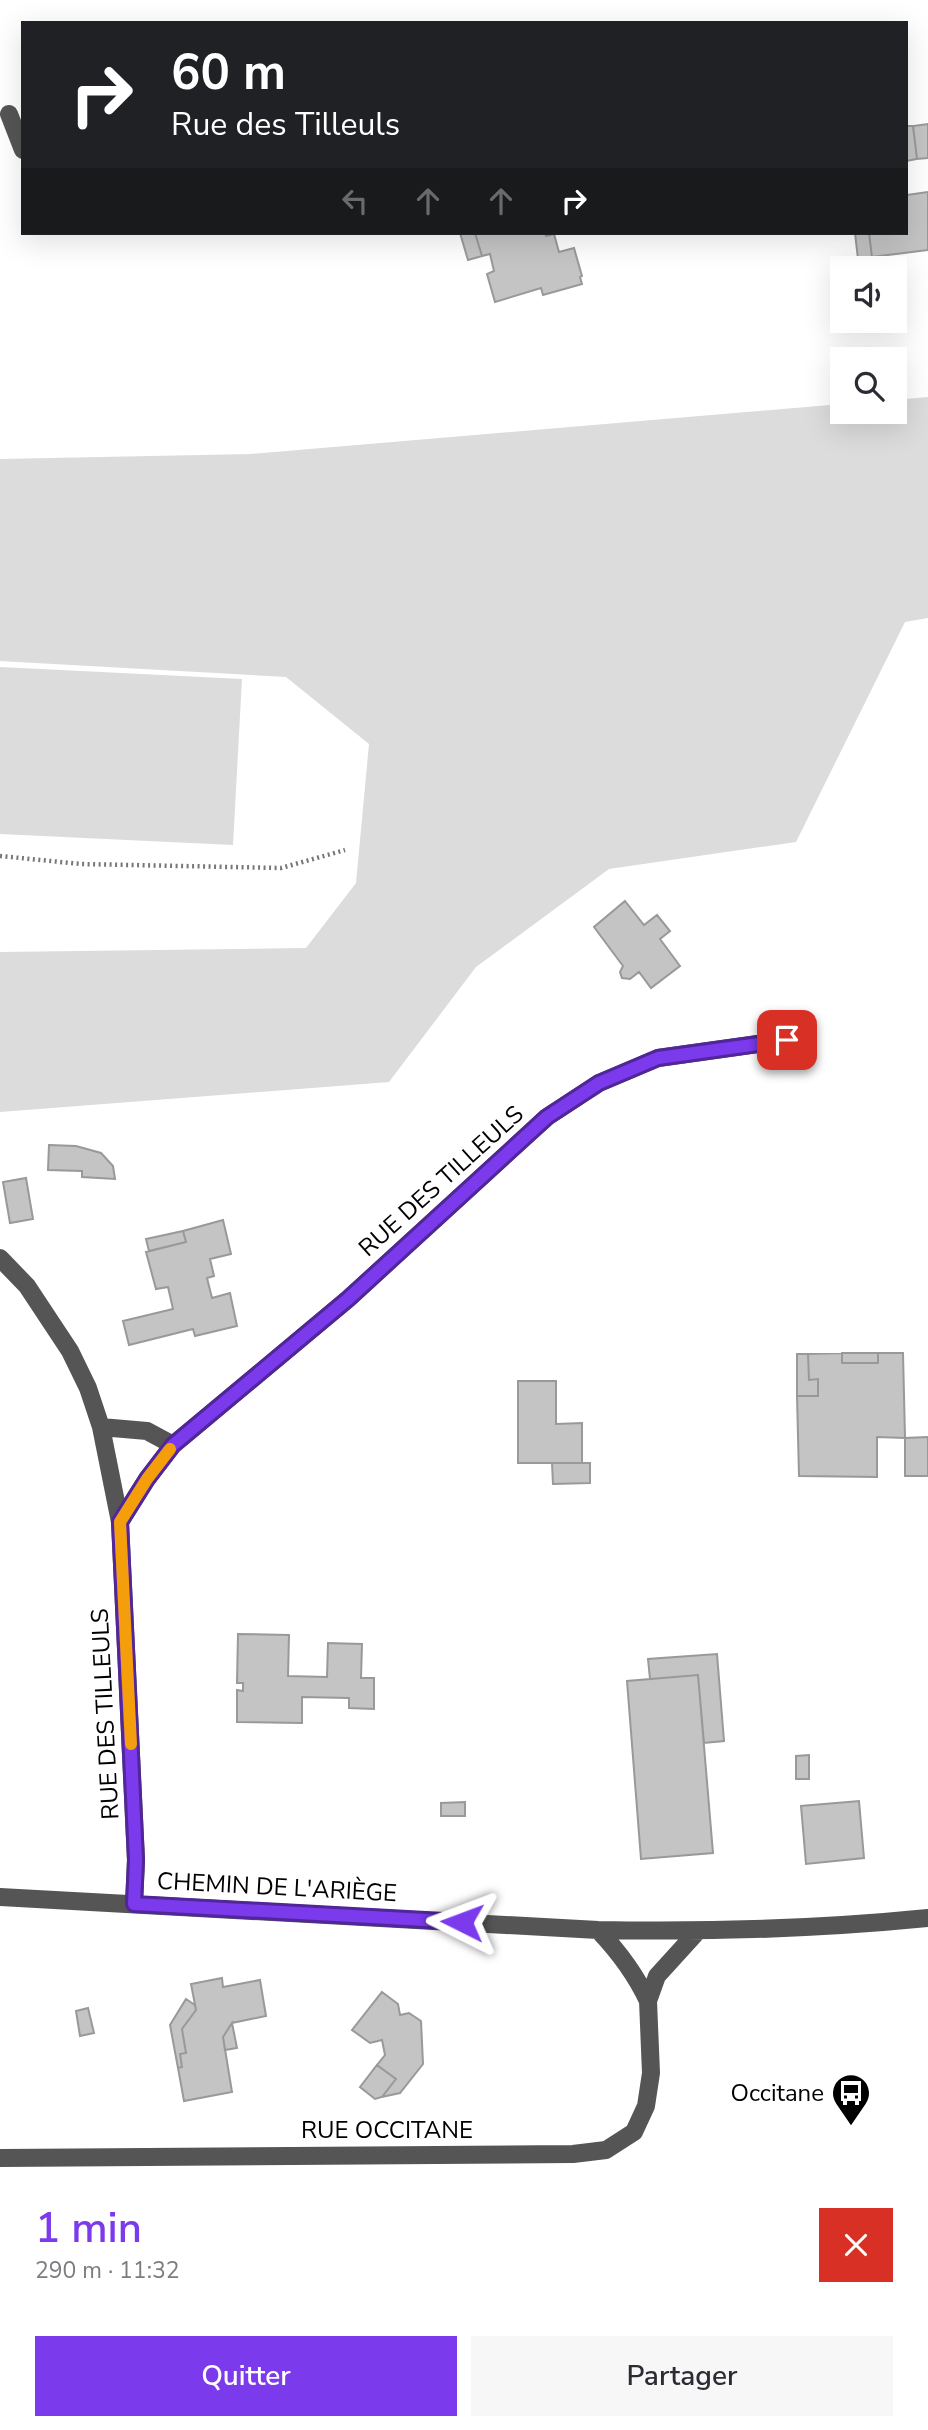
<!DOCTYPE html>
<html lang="fr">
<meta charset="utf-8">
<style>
body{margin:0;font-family:"Nunito Sans",sans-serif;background:#f7f7f7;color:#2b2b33;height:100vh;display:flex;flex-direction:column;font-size:26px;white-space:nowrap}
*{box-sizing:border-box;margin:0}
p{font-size:23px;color:#7c7c81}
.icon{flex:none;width:38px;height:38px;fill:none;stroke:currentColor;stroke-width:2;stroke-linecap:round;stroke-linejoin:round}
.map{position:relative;height:2185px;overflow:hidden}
.drawer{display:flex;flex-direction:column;background:#fff;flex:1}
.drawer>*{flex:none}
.hud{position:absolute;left:21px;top:21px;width:887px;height:214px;border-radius:0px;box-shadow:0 7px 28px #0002;background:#202124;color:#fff;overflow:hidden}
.controls{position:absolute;left:830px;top:256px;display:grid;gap:14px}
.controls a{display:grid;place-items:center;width:77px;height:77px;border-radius:0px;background:#fff;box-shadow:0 7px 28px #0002;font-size:35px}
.pin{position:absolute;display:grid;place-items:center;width:60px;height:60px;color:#fff;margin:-30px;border-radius:14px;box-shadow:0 4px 10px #0006}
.me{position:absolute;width:77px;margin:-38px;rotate:273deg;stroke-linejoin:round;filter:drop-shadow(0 0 5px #0008)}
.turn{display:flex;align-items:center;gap:24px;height:147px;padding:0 35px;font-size:32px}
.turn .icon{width:91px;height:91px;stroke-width:2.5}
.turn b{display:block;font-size:49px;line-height:60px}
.lanes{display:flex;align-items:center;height:66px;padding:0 35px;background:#0003;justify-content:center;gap:35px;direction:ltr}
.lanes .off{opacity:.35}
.round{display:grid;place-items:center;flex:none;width:74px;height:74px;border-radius:0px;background:#f7f7f7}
.headline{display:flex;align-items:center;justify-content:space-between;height:119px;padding:0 35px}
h1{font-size:42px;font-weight:600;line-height:52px;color:#7c3aed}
.action{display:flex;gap:14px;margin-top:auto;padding:14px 35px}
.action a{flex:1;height:80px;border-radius:0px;background:#7c3aed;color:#fff;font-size:28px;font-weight:600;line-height:80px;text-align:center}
.action a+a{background:#f7f7f7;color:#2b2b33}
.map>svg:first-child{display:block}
.green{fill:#dcdcdc}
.building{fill:#c4c4c4;stroke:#999;stroke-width:2}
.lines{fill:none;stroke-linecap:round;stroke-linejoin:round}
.path{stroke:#777;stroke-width:4.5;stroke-dasharray:2 3.5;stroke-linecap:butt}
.minor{stroke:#555;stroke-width:18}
.route-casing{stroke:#51269a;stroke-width:18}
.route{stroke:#7c3aed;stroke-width:12}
.slow{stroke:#f59e0b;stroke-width:12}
.labels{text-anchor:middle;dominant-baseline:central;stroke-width:6;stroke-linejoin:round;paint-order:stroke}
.street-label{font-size:24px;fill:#000;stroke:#fff}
.poi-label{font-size:24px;fill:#000;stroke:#fff;text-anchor:end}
</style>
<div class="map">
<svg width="928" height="2185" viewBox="0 0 928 2185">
<rect width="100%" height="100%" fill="#fff"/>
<path class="green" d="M928,397V618L905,622L796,842L609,869L476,967L389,1082L0,1112V952L306,948L356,883L369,744L286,677L0,661V459L251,454L842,404V411H894V400Z
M0,667L242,679L233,845L0,834Z"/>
<path class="building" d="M928,124V158L917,159L913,126Z
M906,126H913L917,159L906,161Z
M928,192V250L872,257L869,233H906V195Z
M460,233H475L482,256L468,260Z
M475,233H545L546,236L554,234L559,252L574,248L582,276L580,277L582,284L543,295L541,288L495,302L487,274L494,271L490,254L482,256Z
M855,233H869L872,257L858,259Z
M625,901L644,925L657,915L670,931L660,939L680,966L651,988L639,972L630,979L622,978L620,972L623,966L594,927Z
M49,1145L76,1146L101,1153L113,1166L115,1179L82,1177V1171L48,1170Z
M26,1178L33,1219L10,1223L3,1182Z
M223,1220L231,1254L210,1259L214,1276L207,1278L212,1298L230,1293L237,1326L195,1336L193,1329L129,1345L123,1321L173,1309L168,1287L156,1289L146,1252L186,1242L183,1231Z
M183,1231L186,1242L149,1251L146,1239Z
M842,1353H878V1363H842Z
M842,1353V1363H878V1353H903L905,1438L877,1437V1477L799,1476L797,1396H818V1379L809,1380L808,1354Z
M797,1354H808L809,1380L818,1379V1396H797Z
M518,1381H556V1424L582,1423V1463H518Z
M928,1437V1476H905V1438Z
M552,1463H590V1483L553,1484Z
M238,1634L289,1635L288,1676L327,1677L328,1643L362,1644L361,1678H374V1709L349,1708V1698L302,1697V1723L237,1722V1690L243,1691V1683H237Z
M717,1654L724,1741L704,1743L698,1675L650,1679L648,1659Z
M698,1675L713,1853L641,1859L627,1681Z
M809,1755V1779H796V1756Z
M859,1801L864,1858L806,1864L801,1806Z
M465,1802V1816H441V1803Z
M222,1978L223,1987L260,1980L266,2016L232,2023L223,2037L232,2092L184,2101L178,2068L182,2067L180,2054L186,2053L182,2029L196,2010L191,1984Z
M382,1992L398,2004L400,2015L409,2013L421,2021L423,2064L400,2093L382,2097L396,2079L377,2065L385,2055L382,2040L370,2043L352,2030Z
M186,1999L195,2005L196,2010L182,2029L186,2053L180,2054L182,2067L178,2068L170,2025Z
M88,2008L94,2033L80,2036L76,2011Z
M232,2023L237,2048L225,2050L223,2037Z
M377,2065L396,2079L382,2097L375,2099L360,2087Z"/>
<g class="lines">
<path class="path" d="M0,856L81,864L281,868L345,850"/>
<path class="minor" d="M9,114L23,150
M0,1258L27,1286L70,1351L88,1388L101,1427L120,1522L136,1860L134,1904
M101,1427L147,1431L173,1445
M120,1522L147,1479L173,1445L348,1299L547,1117L599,1083L658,1058L787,1040
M0,1897L598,1930C708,1932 818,1929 928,1918
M598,1930C619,1952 635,1973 648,2001
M0,2158L573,2154L606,2150L634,2132L646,2106L651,2073L648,2001L657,1976L697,1932"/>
</g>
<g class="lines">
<defs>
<path id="route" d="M462,1922L134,1904L136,1860L120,1522L147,1479L173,1445L348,1299L547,1117L599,1083L658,1058L787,1040"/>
</defs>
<use href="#route" class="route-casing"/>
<use href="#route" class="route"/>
<path class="slow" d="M131,1744L120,1522L147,1479L170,1449"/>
</g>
<defs>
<symbol id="bus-pin" viewBox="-11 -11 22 30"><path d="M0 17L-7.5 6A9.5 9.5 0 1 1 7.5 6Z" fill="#000" stroke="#fff"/><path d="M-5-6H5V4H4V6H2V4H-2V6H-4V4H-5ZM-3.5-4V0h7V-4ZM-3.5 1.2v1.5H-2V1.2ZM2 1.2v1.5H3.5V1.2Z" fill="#fff"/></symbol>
</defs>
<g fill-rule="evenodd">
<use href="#bus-pin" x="829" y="2071" width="44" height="60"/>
</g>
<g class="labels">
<g class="street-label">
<text transform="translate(441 1181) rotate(-42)">RUE DES TILLEULS</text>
<text transform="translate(105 1714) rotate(-93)">RUE DES TILLEULS</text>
<text transform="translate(277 1887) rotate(3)">CHEMIN DE L'ARIÈGE</text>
<text x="387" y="2130">RUE OCCITANE</text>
</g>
<g class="poi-label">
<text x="824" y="2093">Occitane</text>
</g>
</g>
</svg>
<div class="controls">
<a><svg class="icon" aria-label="sound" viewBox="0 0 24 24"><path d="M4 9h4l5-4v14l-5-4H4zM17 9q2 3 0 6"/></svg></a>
<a><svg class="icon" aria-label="search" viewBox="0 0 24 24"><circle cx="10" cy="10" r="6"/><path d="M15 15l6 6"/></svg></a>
</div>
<div class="pin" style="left:787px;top:1040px;background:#d93025"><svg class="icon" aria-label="arrive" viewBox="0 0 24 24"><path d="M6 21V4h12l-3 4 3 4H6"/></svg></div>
<svg class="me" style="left:462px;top:1922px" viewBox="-20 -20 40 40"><path d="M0-17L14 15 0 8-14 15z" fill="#7c3aed" stroke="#fff" stroke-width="4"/></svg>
<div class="hud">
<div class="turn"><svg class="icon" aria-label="right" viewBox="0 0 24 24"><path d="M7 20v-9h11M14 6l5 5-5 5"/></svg><div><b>60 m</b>Rue des Tilleuls</div></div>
<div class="lanes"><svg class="icon off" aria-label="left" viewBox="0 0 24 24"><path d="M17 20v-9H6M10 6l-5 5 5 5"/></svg><svg class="icon off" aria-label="ahead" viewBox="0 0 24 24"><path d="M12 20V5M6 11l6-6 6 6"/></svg><svg class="icon off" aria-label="ahead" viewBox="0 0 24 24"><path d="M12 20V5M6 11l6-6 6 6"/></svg><svg class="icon" aria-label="right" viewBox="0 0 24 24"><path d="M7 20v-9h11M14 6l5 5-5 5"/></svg></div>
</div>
</div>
<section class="drawer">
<div class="headline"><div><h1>1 min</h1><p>290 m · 11:32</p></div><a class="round" style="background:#d93025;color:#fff"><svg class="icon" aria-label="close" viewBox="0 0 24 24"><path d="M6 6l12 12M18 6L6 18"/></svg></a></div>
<div class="action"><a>Quitter</a><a>Partager</a></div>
</section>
